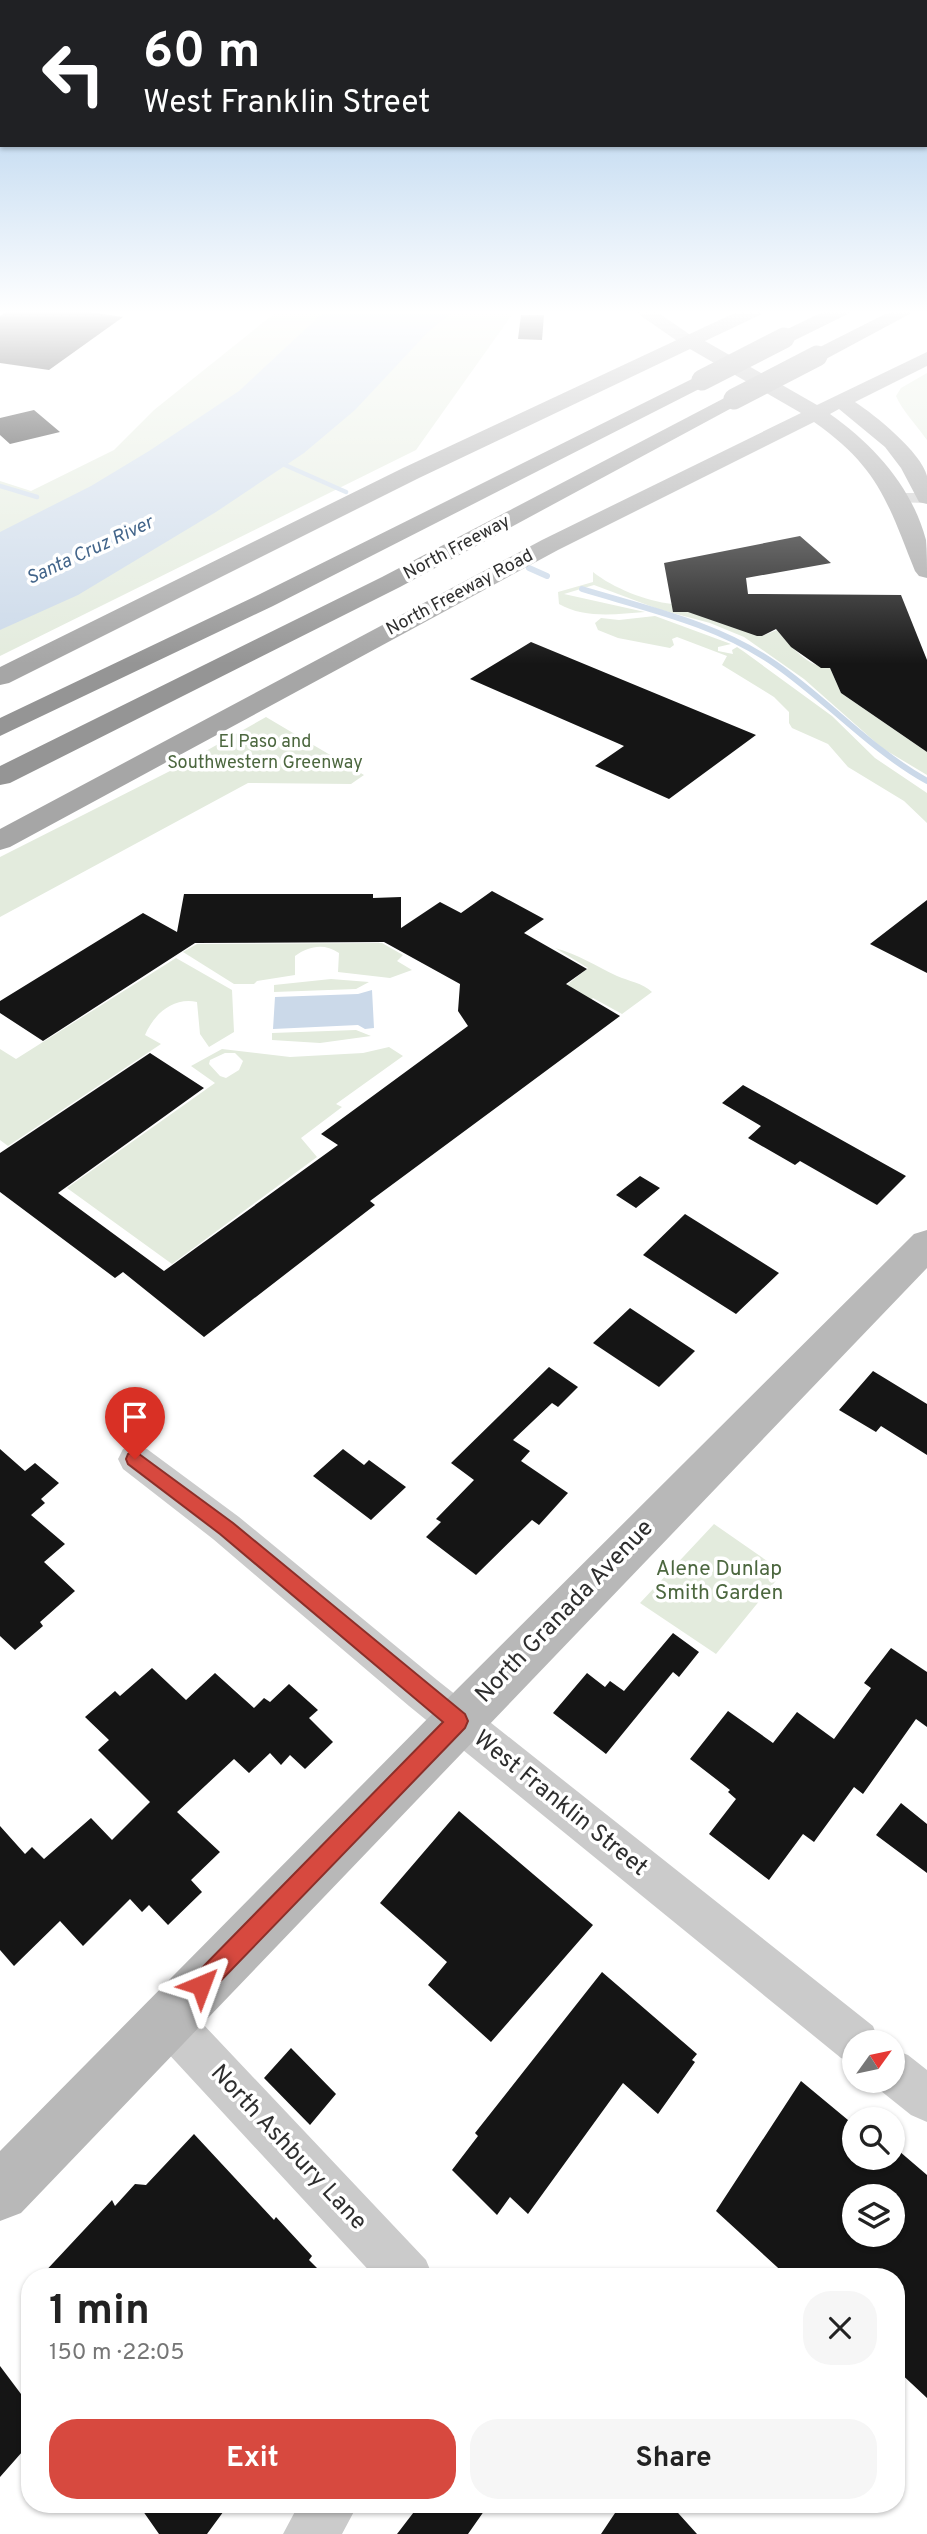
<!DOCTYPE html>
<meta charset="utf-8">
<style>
body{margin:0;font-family:Overpass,sans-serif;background:#f6f6f6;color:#222;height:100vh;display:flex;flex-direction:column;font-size:26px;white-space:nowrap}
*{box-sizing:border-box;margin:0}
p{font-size:23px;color:#767676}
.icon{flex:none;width:38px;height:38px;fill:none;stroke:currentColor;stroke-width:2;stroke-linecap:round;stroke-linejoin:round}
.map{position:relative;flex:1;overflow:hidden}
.details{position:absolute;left:21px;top:2268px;width:884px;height:245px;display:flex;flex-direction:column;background:#fff;border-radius:28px;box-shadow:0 2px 5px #0004}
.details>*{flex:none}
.top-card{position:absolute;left:0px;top:0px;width:928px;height:147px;box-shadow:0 2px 5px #0004;background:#202124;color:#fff;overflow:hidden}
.needle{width:46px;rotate:57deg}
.buttons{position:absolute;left:842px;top:2030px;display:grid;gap:14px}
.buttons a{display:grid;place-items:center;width:63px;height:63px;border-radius:50%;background:#fff;box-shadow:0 2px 5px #0004;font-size:35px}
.pin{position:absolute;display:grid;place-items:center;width:60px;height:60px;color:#fff;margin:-72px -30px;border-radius:50% 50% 50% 0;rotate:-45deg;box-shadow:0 0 7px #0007}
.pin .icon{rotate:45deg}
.me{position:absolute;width:77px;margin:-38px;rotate:44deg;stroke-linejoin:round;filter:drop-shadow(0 0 5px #0008)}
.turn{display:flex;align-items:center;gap:24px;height:147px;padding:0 28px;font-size:32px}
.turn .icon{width:91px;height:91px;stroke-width:2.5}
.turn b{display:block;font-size:49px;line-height:60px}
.round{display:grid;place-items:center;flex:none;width:74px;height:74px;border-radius:28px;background:#f6f6f6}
.summary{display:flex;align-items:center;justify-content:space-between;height:119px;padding:0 28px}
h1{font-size:42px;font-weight:700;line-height:52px}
.action{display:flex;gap:14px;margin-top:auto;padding:14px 28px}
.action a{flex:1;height:80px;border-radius:28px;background:#d7493f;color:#fff;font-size:28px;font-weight:700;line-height:80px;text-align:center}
.action a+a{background:#f6f6f6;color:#222}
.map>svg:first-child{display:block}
.green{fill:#e3ebdd;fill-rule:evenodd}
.water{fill:#cbd9e9}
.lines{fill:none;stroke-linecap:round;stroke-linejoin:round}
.stream-far1{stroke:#cbd9e9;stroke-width:4.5}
.stream{stroke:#cbd9e9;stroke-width:6}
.building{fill:#151515;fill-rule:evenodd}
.street{fill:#cbcbcb;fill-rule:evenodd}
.secondary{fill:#b8b8b8;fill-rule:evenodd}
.primary{fill:#a6a6a6;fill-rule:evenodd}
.highway{fill:#959595;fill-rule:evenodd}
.highway-bridge{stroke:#959595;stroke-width:21}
.route{fill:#d7493f;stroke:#8c2f29;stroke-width:2}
.labels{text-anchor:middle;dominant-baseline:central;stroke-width:7;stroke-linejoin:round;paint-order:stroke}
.far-street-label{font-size:18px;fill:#2e2e2e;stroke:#fff}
.far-park-label{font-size:18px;fill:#4c673f;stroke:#fff}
.far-water-label{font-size:19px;font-style:italic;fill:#43658a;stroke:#fff}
.park-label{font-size:21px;fill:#4c673f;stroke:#fff}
.near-street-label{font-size:24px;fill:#2e2e2e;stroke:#fff}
</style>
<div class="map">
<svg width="927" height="2534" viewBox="0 0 927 2534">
<rect width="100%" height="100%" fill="#fff"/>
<path class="green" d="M280,309H516L416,450L0,656V481L31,491L114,450L154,410Z
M927,373V440C918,427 901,409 896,396L901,388Z
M593,572C613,588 646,601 672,604L762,636L777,630C790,646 809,668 830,668L841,693L927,752V775L882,748L804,679L744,637L710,623L658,609L594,585L564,594L645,612C617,614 585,619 559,604L558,592L593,582Z
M655,616L731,644L718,647V651L733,654L732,650L737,647L743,651L832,716L875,758L927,793V823L904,801L848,767L828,744L792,728L789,723V712L774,697L722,665L727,656L677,637L672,639L674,645L670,648L618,638L598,630L595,623L601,618L619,620Z
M266,717L364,775L351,784L248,783L0,917V857L174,769Z
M382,943L403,955L397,961L412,970L390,978L338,972L339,953C324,943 309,946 295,956V975L257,981L254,984H234L183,952L197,944Z
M555,948C577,954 596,966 617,976C628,981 643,983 652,992L622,1014L593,998L589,1001L563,988L588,968Z
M176,958L232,990L234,1032L209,1047L200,1034L197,1002C173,997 154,1014 145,1035L161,1044L8,1146L0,1140V1049L16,1059Z
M331,979L369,982L356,989L274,992V985Z
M356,1030L371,1036L320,1043L272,1040V1033Z
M389,1047L403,1056L336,1104L342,1107L301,1138L317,1157L172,1264L67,1188L215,1083L191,1066L222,1049L290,1057L363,1053ZM225,1053H235L243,1061L239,1070L226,1078L220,1076L209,1064L210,1060Z
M714,1524L783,1572L716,1654L640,1603Z"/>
<path class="water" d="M327,309H457L428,332L355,410L304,453L216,512L78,595L0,630V532L91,486L149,451L239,391Z
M372,990L374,1028L365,1029L358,1025L273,1029L275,997L358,994Z"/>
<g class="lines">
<path class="stream-far1" d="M277,456L285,465L346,492
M0,486L37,497"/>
<path class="stream" d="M529,568L547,576
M582,589C648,609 718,624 775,664C828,701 870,749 927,781"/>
</g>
<path class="building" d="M10,309H68L123,317L49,370L0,363V316Z
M521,315H544L542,340L518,339Z
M34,410L60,432L10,444L0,435V418Z
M800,536L831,563L746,578L748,594L901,595L927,660V752L841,693L830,668H821L791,647L776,629L762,636H757L688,612H673L664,563Z
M531,642L756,735L669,799L595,766L624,746L470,679Z
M492,891L544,919L524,933L587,969L566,984L620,1016L370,1201L375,1205L204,1337L123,1272L115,1278L0,1192V1153L150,1053L204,1088L58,1193L164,1271L338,1145L321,1134L468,1026L458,1011L460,984L384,942L195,943L43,1041L0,1013V1001L143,913L177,932L184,894H373V898L401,897V928L440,902L461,913Z
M927,900V973L870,944Z
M743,1085L906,1176L877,1205L800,1161L795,1165L748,1138L761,1126L722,1103Z
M640,1176L660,1188L636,1208L616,1195Z
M685,1214L779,1273L736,1314L643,1255Z
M630,1308L695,1351L659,1387L593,1343Z
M549,1367L578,1387L558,1407L552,1403L513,1440L530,1451L521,1461L568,1493L539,1525L532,1520L476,1575L426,1537L441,1522L436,1519L474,1480L451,1463Z
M873,1371L927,1404V1455L881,1426L876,1432L839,1410Z
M0,1449L25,1471L35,1463L59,1483L41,1499L45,1503L31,1515L65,1544L44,1562L75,1591L40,1622L43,1626L15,1650L0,1636Z
M343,1449L364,1465L369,1460L406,1487L371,1520L313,1476Z
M673,1633L699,1652L679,1677L673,1672L606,1754L553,1713L587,1673L605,1687L610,1681L624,1691Z
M891,1648L927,1672V1727L916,1719L863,1794L854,1787L814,1842L803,1834L769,1880L709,1834L736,1799L728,1792L730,1790L690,1759L728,1711L773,1743L797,1712L834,1739L871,1688L864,1683Z
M152,1668L186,1700L215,1673L254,1708L264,1698L270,1702L289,1684L318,1710L309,1718L333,1742L305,1769L290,1755L281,1765L270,1753L249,1773L234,1759L177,1812L220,1852L191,1880L202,1892L168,1925L149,1905L142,1912L130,1899L83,1946L60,1921L14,1966L0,1950V1826L25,1854L32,1847L44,1859L91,1818L112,1840L150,1802L98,1750L109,1740L85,1717L115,1691L120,1696Z
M901,1803L927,1824V1873L876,1835Z
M459,1811L593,1925L491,2042L428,1985L447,1962L380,1903Z
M602,1972L697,2054L692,2060L695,2062L658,2114L623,2083L528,2214L510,2197L497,2215L452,2170L478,2136L475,2133Z
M291,2048L336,2094L310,2125L264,2078Z
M801,2081L854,2125V2158H892V2145L927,2175V2398L896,2369V2277H788L716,2211ZM854,2196H892V2235H854Z
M194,2134L274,2220L276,2217L312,2256L309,2260L326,2277H40L112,2200L115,2206L135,2184L146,2185Z
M0,2366L30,2406V2443L0,2477Z
M138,2504H229L207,2534H159Z
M420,2504H489L468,2534H397Z
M621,2504H670L697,2534H601Z"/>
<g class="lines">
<path class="street" d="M896,493H927V503L890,502L887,498Z
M135,1444L147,1449L239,1517L437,1680L873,2026L879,2042H854V2063L841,2058L409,1706L213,1539L123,1469L118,1459L123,1449Z
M168,1998L184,2004L426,2260L433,2277H375L152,2036L146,2020L152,2004Z
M892,2049L908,2055L927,2070V2122L911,2115L876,2087L873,2081H892Z
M299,2504H358L342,2534H283Z"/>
<path class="secondary" d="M631,309H653L699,341L697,345H683Z
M927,1230V1268L21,2213L0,2221V2151L441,1705L914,1234Z"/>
<path class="primary" d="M743,309H767L764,313L705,341L817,405L927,352V366L855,402C875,415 921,452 927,476C927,484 927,495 927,504L919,502L901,468L885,447L839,409L830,414C874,445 912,487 926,540C927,552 927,566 927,578L919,576L915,571C887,501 879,468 814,422L558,550L10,847L0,850V829L542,540L801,413L690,349L419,478L9,683L0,685V667L403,468Z"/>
<path class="highway" d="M829,309H853L850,313L791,342H777L775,338L777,334Z
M895,309H919L824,360H810L807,356L810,352Z
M702,374L709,376L712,380L709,384L273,606L0,736V718L256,596Z
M734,393L741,395L744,399L741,403L400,587L10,783L0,785V766L382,577Z"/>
<path class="highway-bridge" d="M702,380L784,338
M734,399L817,356"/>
</g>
<linearGradient id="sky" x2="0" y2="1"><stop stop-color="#9cc3e8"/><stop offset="0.47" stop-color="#fff"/><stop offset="1" stop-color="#fff" stop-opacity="0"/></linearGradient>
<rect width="927" height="664" fill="url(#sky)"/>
<path class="route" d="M135,1451L233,1523L465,1714L468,1721L465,1728L209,1993L201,1996L193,1993L190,1985L193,1977L443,1722L220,1534L128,1464L126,1459L128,1454Z"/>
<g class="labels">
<g class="far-street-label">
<text transform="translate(457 548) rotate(-28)">North Freeway</text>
<text transform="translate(460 593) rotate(-28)">North Freeway Road</text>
</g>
<g class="far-park-label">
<text x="265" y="742">El Paso and<tspan x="265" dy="21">Southwestern Greenway</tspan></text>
</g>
<g class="far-water-label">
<text transform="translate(90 551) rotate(-25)">Santa Cruz River</text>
</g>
<g class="park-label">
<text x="719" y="1569">Alene Dunlap<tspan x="719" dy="24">Smith Garden</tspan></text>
</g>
<g class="near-street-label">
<text transform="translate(565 1612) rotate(-46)">North Granada Avenue</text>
<text transform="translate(560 1804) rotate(39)">West Franklin Street</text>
<text transform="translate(288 2148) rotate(47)">North Ashbury Lane</text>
</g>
</g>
</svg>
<div class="buttons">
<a><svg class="needle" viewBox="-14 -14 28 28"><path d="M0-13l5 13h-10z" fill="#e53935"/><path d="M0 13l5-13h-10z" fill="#767676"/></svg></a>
<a><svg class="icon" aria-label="search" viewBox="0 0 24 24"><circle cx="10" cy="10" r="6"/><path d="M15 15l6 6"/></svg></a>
<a><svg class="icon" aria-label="layers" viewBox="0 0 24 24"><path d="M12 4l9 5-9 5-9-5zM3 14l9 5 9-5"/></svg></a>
</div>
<div class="pin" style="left:135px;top:1459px;background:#d93025"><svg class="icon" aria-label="arrive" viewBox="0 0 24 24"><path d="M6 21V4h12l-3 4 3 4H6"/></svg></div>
<svg class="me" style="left:201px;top:1985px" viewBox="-20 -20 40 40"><path d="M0-17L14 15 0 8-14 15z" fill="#d7493f" stroke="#fff" stroke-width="4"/></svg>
<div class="top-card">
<div class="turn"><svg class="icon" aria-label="left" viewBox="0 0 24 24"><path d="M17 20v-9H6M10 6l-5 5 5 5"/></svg><div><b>60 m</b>West Franklin Street</div></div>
</div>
<section class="details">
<div class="summary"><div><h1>1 min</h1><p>150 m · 22:05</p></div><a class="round"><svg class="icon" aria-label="close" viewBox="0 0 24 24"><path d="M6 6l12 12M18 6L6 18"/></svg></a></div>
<div class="action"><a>Exit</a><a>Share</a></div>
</section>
</div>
